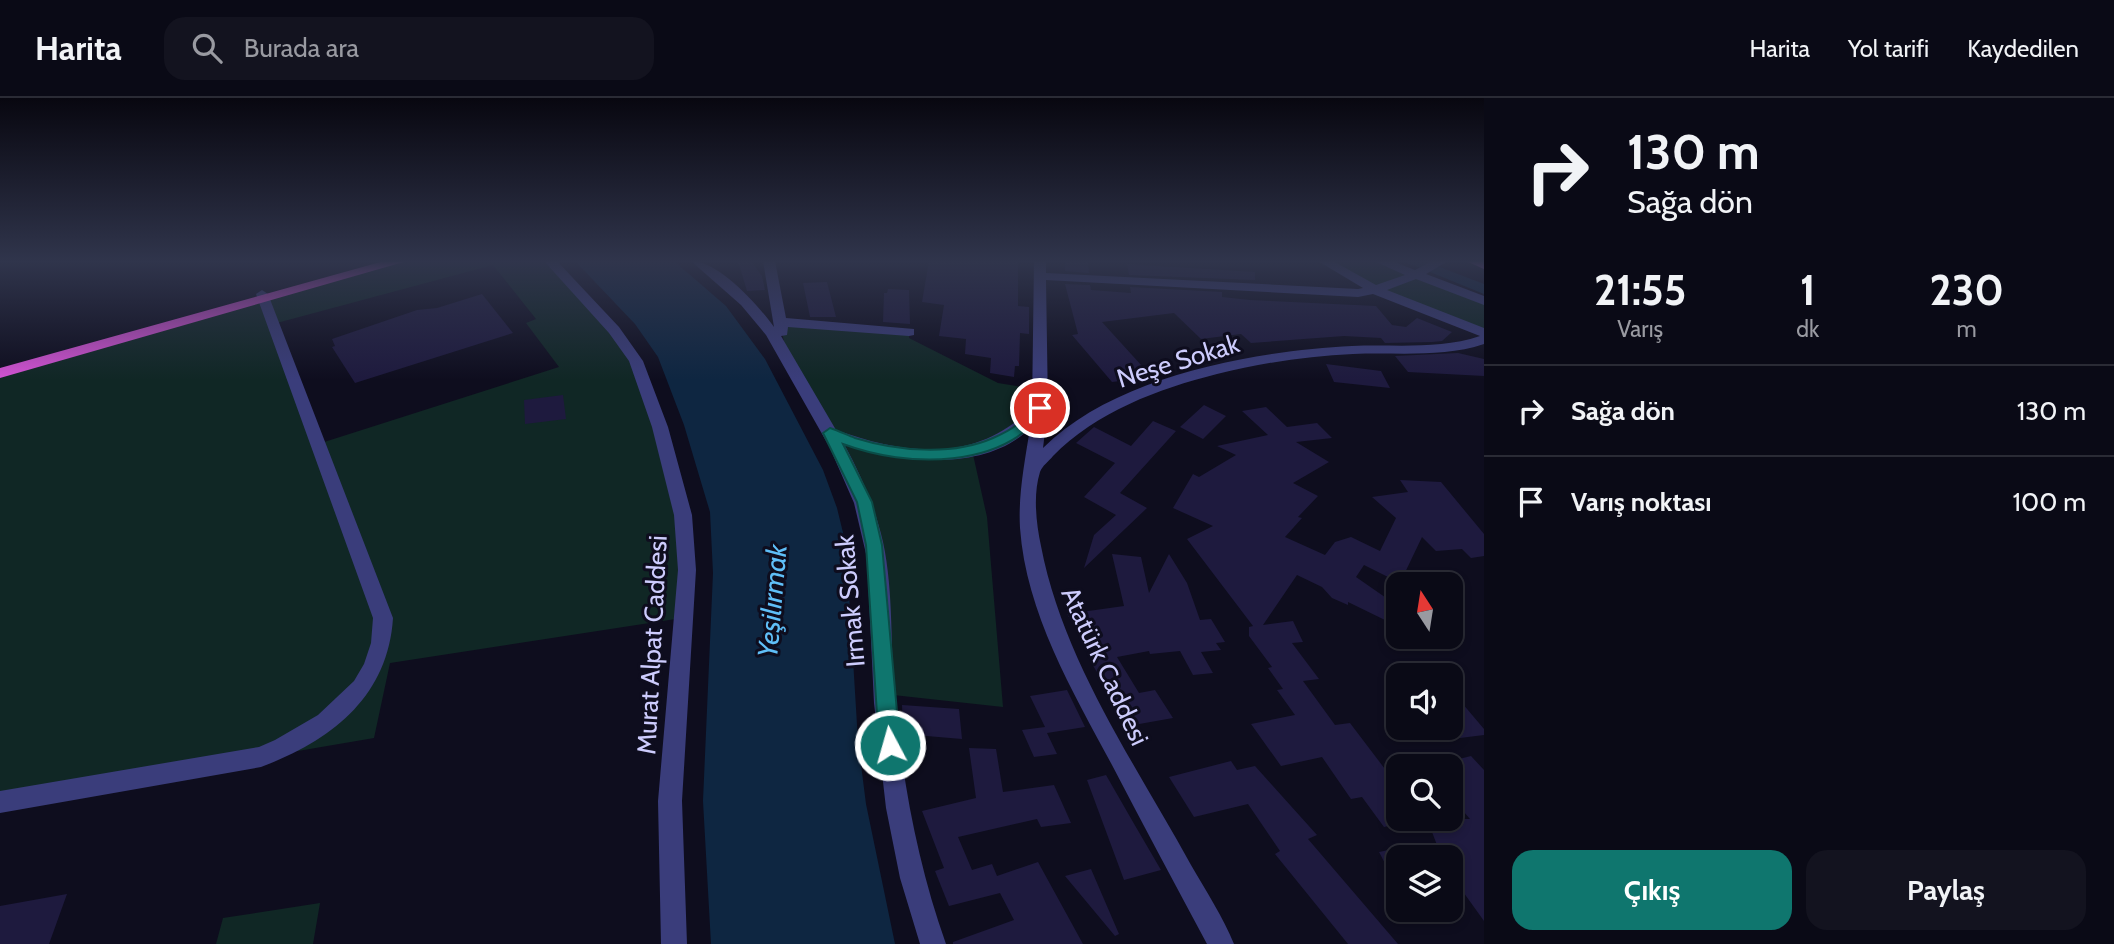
<!DOCTYPE html>
<html lang="tr">
<meta charset="utf-8">
<style>
body{margin:0;font-family:Cabin,sans-serif;background:#13131f;color:#f1f3f6;height:100vh;display:flex;flex-direction:column;font-size:26px;white-space:nowrap}
*{box-sizing:border-box;margin:0}
p{font-size:23px;color:#999aa1}
.icon{flex:none;width:38px;height:38px;fill:none;stroke:currentColor;stroke-width:2;stroke-linecap:round;stroke-linejoin:round}
.map{position:relative;flex:1;overflow:hidden}
.drawer{display:flex;flex-direction:column;background:#0a0a16;width:630px}
.drawer>*{flex:none}
.banner{background:#0a0a16;color:#f1f3f6;overflow:hidden}
.needle{width:46px;rotate:348deg}
.buttons{position:absolute;left:1386px;top:474px;display:grid;gap:14px}
.buttons a{display:grid;place-items:center;width:77px;height:77px;border-radius:14px;background:#0a0a16;box-shadow:0 4px 10px #0003,0 0 0 2px #2a2b35;font-size:35px}
.pin{position:absolute;display:grid;place-items:center;width:60px;height:60px;color:#fff;margin:-30px;border:4px solid #fff;border-radius:50%;box-shadow:0 2px 7px #0007}
.me{position:absolute;width:77px;margin:-38px;rotate:354deg;stroke-linejoin:round;filter:drop-shadow(0 0 5px #0008)}
.turn{display:flex;align-items:center;gap:24px;height:147px;padding:0 28px;font-size:32px}
.turn .icon{width:91px;height:91px;stroke-width:2.5}
.turn b{display:block;font-size:49px;line-height:60px}
.eta{display:flex;justify-content:space-evenly;align-items:center;height:119px;text-align:center}
.eta b{font-size:42px;font-weight:800;line-height:49px}
.primary-button{display:flex;gap:14px;margin-top:auto;padding:14px 28px}
.primary-button a{flex:1;height:80px;border-radius:21px;background:#0f766e;color:#fff;font-size:28px;font-weight:800;line-height:80px;text-align:center}
.primary-button a+a{background:#13131f;color:#f1f3f6}
ul{padding:0;list-style:none}
li{display:flex;align-items:center;gap:21px;height:91px;padding:0 28px;border-top:2px solid #2a2b35}
li div{flex:1}
li b{display:block;font-size:26px}
li em{font-style:normal}
header{display:flex;align-items:center;gap:42px;box-sizing:border-box;height:98px;padding:0 35px;background:#0a0a16;border-bottom:2px solid #2a2b35}
header strong{font-size:33px}
nav{display:flex;gap:38px;margin-inline-start:auto;font-size:24px}
.search{width:490px;height:63px;background:#13131f;display:flex;align-items:center;gap:18px;box-sizing:border-box;padding:0 24px;border-radius:21px;color:#999aa1;font-size:26px}
main{display:flex;flex:1;min-height:0}
.map>svg:first-child{display:block}
.green{fill:#102725;fill-rule:evenodd}
.water{fill:#0e2641}
.lines{fill:none;stroke-linecap:round;stroke-linejoin:round}
.canal{fill:#0e2641;fill-rule:evenodd}
.building{fill:#1e1a3e}
.minor{fill:#3a3d7b;fill-rule:evenodd}
.trunk{fill:#d252d3;fill-rule:evenodd}
.route{fill:#0f766e;stroke:#0a4d48;stroke-width:2}
.labels{text-anchor:middle;dominant-baseline:central;stroke-width:6;stroke-linejoin:round;paint-order:stroke}
.street-label{font-size:26px;fill:#cdccfd;stroke:#0e0d1e}
.water-label{font-size:28px;font-style:italic;fill:#5fbff8;stroke:#0e0d1e}
</style>
<header>
<strong>Harita</strong>
<div class="search"><svg class="icon" aria-label="search" viewBox="0 0 24 24"><circle cx="10" cy="10" r="6"/><path d="M15 15l6 6"/></svg>Burada ara</div>
<nav><a>Harita</a><a>Yol tarifi</a><a>Kaydedilen</a></nav>
</header>
<main>
<div class="map">
<svg width="1484" height="846" viewBox="0 0 1484 846">
<rect width="100%" height="100%" fill="#0e0d1e"/>
<path class="green" d="M400,163H550L624,243L679,396L682,520L390,565L374,640L0,704V275ZM493,167L536,221L526,225L559,269L318,346L273,226Z
M1324,163H1380L1484,203V235L1377,193Z
M780,224L909,234V240L998,285L1040,292V310L972,352L987,419L1003,609L884,596L864,404L787,258Z
M320,805L313,846H216L223,820Z"/>
<path class="water" d="M575,163H674L726,208L765,261L823,372L837,410L846,447L858,643L866,706L895,846H711L703,703L713,475L710,414L684,327L658,259L635,226Z"/>
<g class="lines">
<path class="canal" d="M1403,163H1424L1484,186V196Z"/>
</g>
<path class="building" d="M738,163H751L762,178L765,192L747,193Z
M929,163H1018V208L1029,209V236L1020,235L1019,268H1015L1014,279L990,275L991,260L965,256L966,241L939,238L944,207L922,204Z
M1065,163H1088L1089,175L1065,173Z
M1127,166L1255,174V182L1129,177Z
M827,184L836,219H810L803,185Z
M1065,186L1090,187L1091,192L1131,195L1130,189L1222,194V199L1250,202L1376,208L1392,227L1406,229L1417,220L1452,234L1442,243L1432,244L1385,245L1381,240L1344,238L1251,245L1241,236L1201,241L1174,215L1102,224L1152,279L1112,284L1072,237L1078,236Z
M888,191L909,192L910,226L883,224L884,195H887Z
M482,196L513,235L355,285L332,249L335,248L332,241L417,212L437,210Z
M1458,255L1484,261V278L1408,274L1395,258Z
M1326,266L1381,273L1390,290L1334,284Z
M563,297L566,321L525,326L524,302Z
M1204,307L1226,318L1203,341L1180,329Z
M1266,309L1287,329L1317,325L1332,340L1296,344L1329,364L1293,385L1318,398L1298,419L1302,420L1285,439L1325,457L1335,444L1351,439L1380,453L1396,420L1372,399L1408,394L1400,382L1441,384L1484,436V458L1471,460L1462,451L1436,453L1422,439L1400,485L1364,467L1356,479L1392,504L1387,523L1348,504V507L1332,500L1322,489L1297,477L1263,527L1293,523L1303,544L1292,545L1319,581L1303,583L1335,627L1350,625L1391,679L1398,677V726L1384,729L1362,699L1351,701L1322,659L1281,668L1251,626L1295,617L1277,592L1283,591L1268,570L1272,569L1249,538V529L1253,528L1187,441L1213,428L1173,410L1193,376L1199,379L1236,357L1217,348L1268,337L1242,313Z
M1153,323L1176,333L1120,395L1147,410L1084,470L1094,437L1116,417L1084,399L1115,365L1076,345L1094,329L1131,348Z
M1112,456L1141,459L1149,495L1169,456L1187,485L1200,522L1211,521L1225,544L1216,545L1221,552L1201,554L1213,575L1193,577L1180,553L1150,556L1149,553L1117,559L1139,595L1155,592L1173,620L1128,628L1091,564L1095,563L1067,516L1124,508Z
M1067,592L1085,629L1047,635L1057,656L1034,659L1022,632L1045,629L1030,598Z
M1451,592L1484,631V637L1460,640L1451,629Z
M902,607L959,611L962,641L903,636Z
M969,650L996,651L1003,694L1054,687L1071,725L1041,729L1037,721L958,739L972,772L992,766L997,778L1038,764L1083,846H953V844L1014,822L1000,795L949,808L935,773L944,770L922,713L976,700Z
M1471,658L1484,672V823L1451,777V760H1442L1427,721H1470L1451,699V663Z
M1231,663L1237,672L1255,668L1317,737L1308,741L1398,846H1348L1275,756L1280,753L1248,706L1194,719L1169,679Z
M1106,677L1133,724L1161,772L1124,782L1087,682Z
M1398,750V790L1379,754Z
M1091,771L1119,836L1115,838L1065,778Z
M67,796L49,846H0V808Z"/>
<g class="lines">
<path class="minor" d="M544,163H557L619,229L643,263L668,329L692,417L696,472L682,703L687,846H661L658,703L678,472L674,417L652,329L629,263L609,235Z
M691,163C719,163 758,207 774,229L763,163H775L786,220L914,231V237L909,238L788,229L787,237L781,238L836,332C906,357 976,366 1032,309L1034,163H1046V175L1358,191L1363,190L1318,163H1333L1376,187L1405,177L1374,163H1392L1415,172L1432,163H1448L1426,176L1484,198V207L1416,181L1387,192L1484,230V246C1442,260 1397,254 1353,256C1308,258 1261,265 1217,276C1158,291 1096,314 1053,358C1049,363 1042,368 1040,374C1033,396 1036,425 1041,448C1063,563 1135,665 1191,767C1206,793 1223,819 1234,846H1207C1175,786 1143,727 1112,667C1073,594 1026,515 1020,430C1018,396 1025,363 1030,330C986,375 896,365 844,346C861,377 875,409 883,444C894,495 890,550 895,603C903,686 918,767 946,846H920L900,780L886,710L874,605L867,460L854,405L830,350L766,237L741,207ZM1046,182L1358,199L1373,196L1480,238C1438,252 1395,246 1352,248C1253,253 1115,278 1043,350L1048,310Z
M262,192L268,196L393,520C388,599 331,643 261,669L0,715V693L259,649L275,642L318,617L354,583L364,566L371,545L373,520L256,196Z"/>
<path class="trunk" d="M384,163H407L0,280V270Z
M1466,163H1484V171Z"/>
</g>
<linearGradient id="sky" x2="0" y2="1"><stop stop-color="#080710"/><stop offset="0.58" stop-color="#30354c"/><stop offset="1" stop-color="#30354c" stop-opacity="0"/></linearGradient>
<rect width="1484" height="282" fill="url(#sky)"/>
<path class="route" d="M1040,305L1047,310C1004,372 907,370 843,346L872,404L882,447L900,647L897,653L890,656L882,653L879,647L866,447L857,404L823,335L830,330C839,333 847,337 855,340C897,353 952,358 993,340C1005,335 1016,329 1025,320C1031,314 1032,308 1040,305Z"/>
<g class="labels">
<g class="street-label">
<text transform="translate(1178 263) rotate(-17)">Neşe Sokak</text>
<text transform="translate(850 503) rotate(-95)">Irmak Sokak</text>
<text transform="translate(652 547) rotate(-87)">Murat Alpat Caddesi</text>
<text transform="translate(1105 568) rotate(65)">Atatürk Caddesi</text>
</g>
<g class="water-label">
<text transform="translate(772 503) rotate(-85)">Yeşilırmak</text>
</g>
</g>
</svg>
<div class="buttons">
<a><svg class="needle" viewBox="-14 -14 28 28"><path d="M0-13l5 13h-10z" fill="#e53935"/><path d="M0 13l5-13h-10z" fill="#999aa1"/></svg></a>
<a><svg class="icon" aria-label="sound" viewBox="0 0 24 24"><path d="M4 9h4l5-4v14l-5-4H4zM17 9q2 3 0 6"/></svg></a>
<a><svg class="icon" aria-label="search" viewBox="0 0 24 24"><circle cx="10" cy="10" r="6"/><path d="M15 15l6 6"/></svg></a>
<a><svg class="icon" aria-label="layers" viewBox="0 0 24 24"><path d="M12 4l9 5-9 5-9-5zM3 14l9 5 9-5"/></svg></a>
</div>
<div class="pin" style="left:1040px;top:310px;background:#d93025"><svg class="icon" aria-label="arrive" viewBox="0 0 24 24"><path d="M6 21V4h12l-3 4 3 4H6"/></svg></div>
<svg class="me" style="left:890px;top:647px" viewBox="-20 -20 40 40"><circle r="17" fill="#0f766e" stroke="#fff" stroke-width="3"/><path d="M0-11L8 9 0 5-8 9z" fill="#fff"/></svg>
</div>
<section class="drawer">
<div class="banner">
<div class="turn"><svg class="icon" aria-label="right" viewBox="0 0 24 24"><path d="M7 20v-9h11M14 6l5 5-5 5"/></svg><div><b>130 m</b>Sağa dön</div></div>
</div>
<div class="eta">
<div><b>21:55</b><p>Varış</p></div>
<div><b>1</b><p>dk</p></div>
<div><b>230</b><p>m</p></div>
</div>
<ul>
<li><svg class="icon" aria-label="right" viewBox="0 0 24 24"><path d="M7 20v-9h11M14 6l5 5-5 5"/></svg><div><b>Sağa dön</b></div><em>130 m</em></li>
<li><svg class="icon" aria-label="arrive" viewBox="0 0 24 24"><path d="M6 21V4h12l-3 4 3 4H6"/></svg><div><b>Varış noktası</b></div><em>100 m</em></li>
</ul>
<div class="primary-button"><a>Çıkış</a><a>Paylaş</a></div>
</section>
</main>
